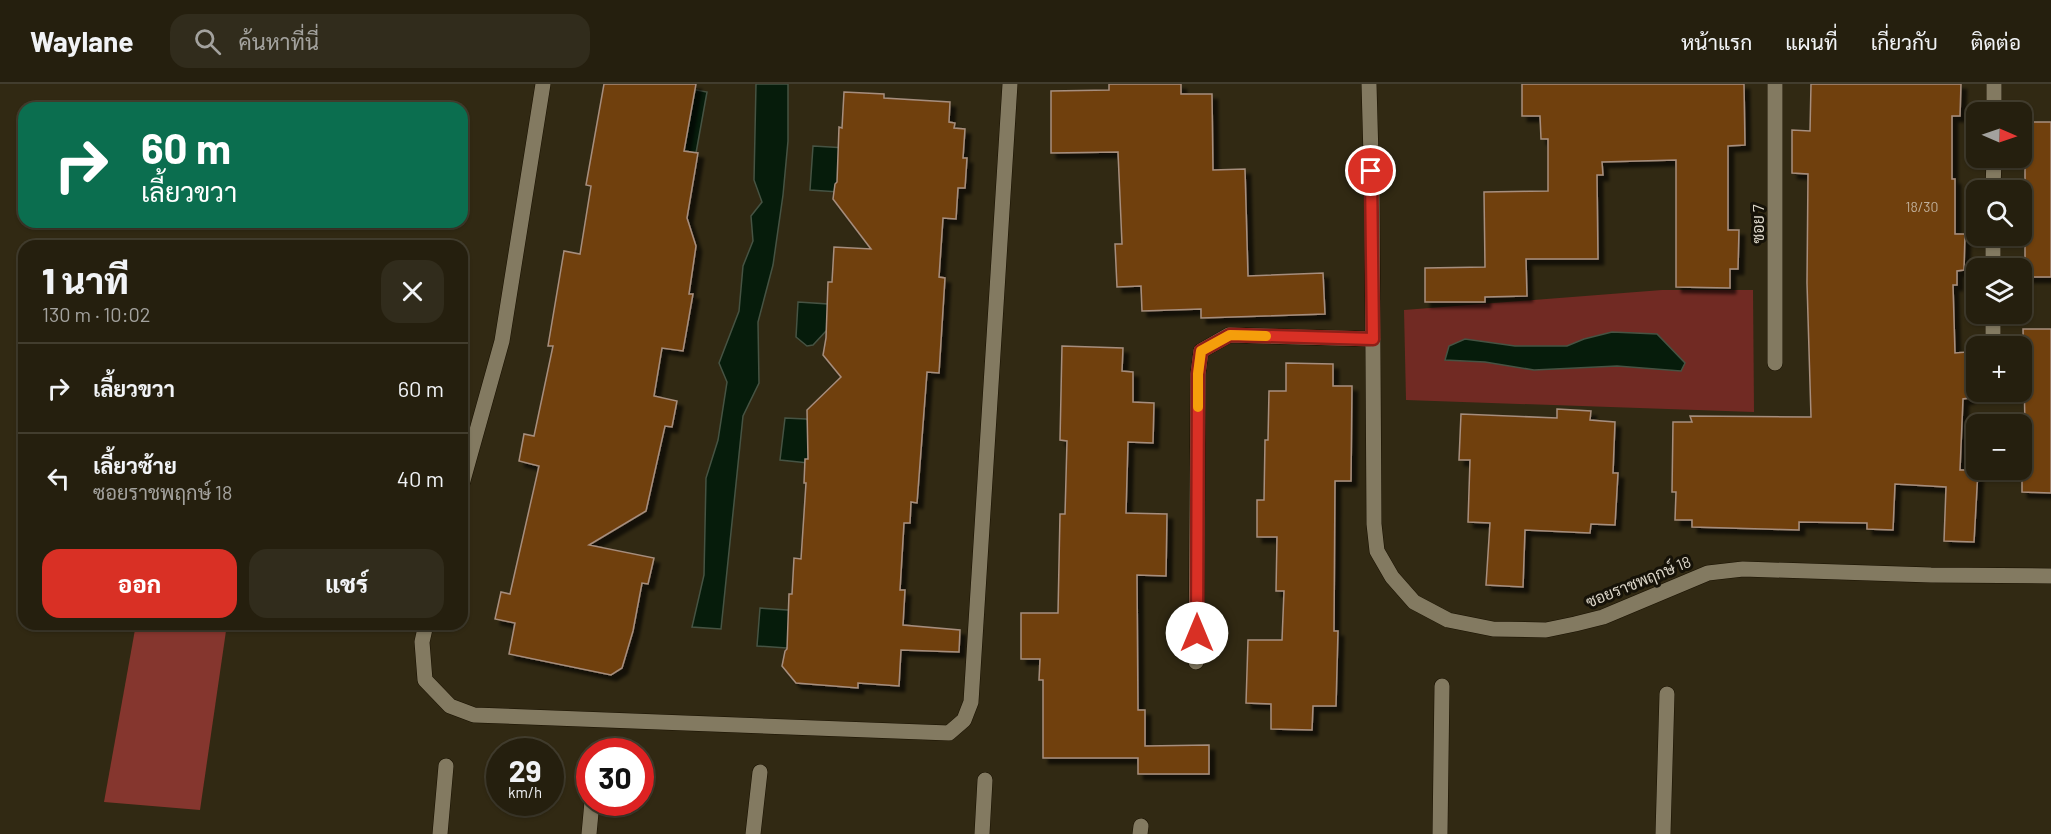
<!DOCTYPE html>
<html lang="th">
<meta charset="utf-8">
<style>
body{margin:0;font-family:Barlow,Sarabun,sans-serif;background:#312c1c;color:#f1f3f6;height:100vh;display:flex;flex-direction:column;font-size:22px;white-space:nowrap}
*{box-sizing:border-box;margin:0}
p{font-size:20px;color:#a3a29e}
.icon{flex:none;width:33px;height:33px;fill:none;stroke:currentColor;stroke-width:2;stroke-linecap:round;stroke-linejoin:round}
.map{position:relative;flex:1;overflow:hidden}
.side{position:absolute;left:18px;top:156px;width:450px;height:390px;display:flex;flex-direction:column;background:#251f0e;border-radius:18px;box-shadow:0 2px 4px #0004,0 0 0 2px #423d2e}
.side>*{flex:none}
.hud{position:absolute;left:18px;top:18px;width:450px;height:126px;border-radius:18px;box-shadow:0 2px 4px #0004,0 0 0 2px #423d2e;background:#0b6e4f;color:#fff;overflow:hidden}
.needle{width:39px;rotate:92deg}
.buttons{position:absolute;left:1966px;top:18px;display:grid;gap:12px}
.buttons a{display:grid;place-items:center;width:66px;height:66px;border-radius:12px;background:#251f0e;box-shadow:0 2px 4px #0004,0 0 0 2px #423d2e;font-size:30px}
.speed{position:absolute;left:486px;top:654px;display:flex;gap:12px;font-size:30px;font-weight:700;text-align:center}
.speed>*{display:grid;place-content:center;width:78px;height:78px;border-radius:50%;background:#251f0e;box-shadow:0 2px 4px #0004,0 0 0 2px #423d2e;line-height:1}
.speed small{font-size:15px;font-weight:400}
.speed .limit{border:9px solid #d22;background:#fff;color:#111}
.pin{position:absolute;display:grid;place-items:center;width:51px;height:51px;color:#fff;margin:-26px;border:3px solid #fff;border-radius:50%;box-shadow:0 2px 6px #0007}
.me{position:absolute;width:66px;margin:-33px;rotate:0deg;stroke-linejoin:round;filter:drop-shadow(0 0 4px #0008)}
.turn{display:flex;align-items:center;gap:21px;height:126px;padding:0 24px;font-size:27px}
.turn .icon{width:78px;height:78px;stroke-width:2.5}
.turn b{display:block;font-size:42px;line-height:51px}
.round{display:grid;place-items:center;flex:none;width:63px;height:63px;border-radius:18px;background:#312c1c}
.overview{display:flex;align-items:center;justify-content:space-between;height:102px;padding:0 24px}
h1{font-size:36px;font-weight:800;line-height:45px}
.primary-button{display:flex;gap:12px;margin-top:auto;padding:12px 24px}
.primary-button a{flex:1;height:69px;border-radius:18px;background:#d93025;color:#fff;font-size:24px;font-weight:800;line-height:69px;text-align:center}
.primary-button a+a{background:#312c1c;color:#f1f3f6}
ul{padding:0;list-style:none}
li{display:flex;align-items:center;gap:18px;height:90px;padding:0 24px;border-top:2px solid #423d2e}
li div{flex:1}
li b{display:block;font-size:22px}
li em{font-style:normal}
header{display:flex;align-items:center;gap:36px;box-sizing:border-box;height:84px;padding:0 30px;background:#251f0e;border-bottom:2px solid #423d2e}
header strong{font-size:28px}
nav{display:flex;gap:33px;margin-inline-start:auto;font-size:21px}
.search{width:420px;height:54px;background:#312c1c;display:flex;align-items:center;gap:15px;box-sizing:border-box;padding:0 21px;border-radius:18px;color:#a3a29e;font-size:22px}
.map>svg:first-child{display:block}
.green{fill:#712a23}
.forest{fill:#85362e}
.water{fill:#061c0b;stroke:#465343;stroke-width:1.5}
.building{fill:#703f11;stroke:#a68e7d;stroke-width:1.5;filter:url(#shadow)}
.lines{fill:none;stroke-linecap:round;stroke-linejoin:round}
.minor-casing{stroke:#191100;stroke-width:16}
.minor{stroke:#837a61;stroke-width:15}
.route-casing{stroke:#8d1f18;stroke-width:15}
.route{stroke:#d93025;stroke-width:10}
.slow{stroke:#f59e0b;stroke-width:10}
.labels{text-anchor:middle;dominant-baseline:central;stroke-width:6;stroke-linejoin:round;paint-order:stroke}
.number-label{font-size:14px;fill:#c0af9a}
.street-label{font-size:16px;fill:#dad4c7;stroke:#161208}
</style>
<header>
<strong>Waylane</strong>
<div class="search"><svg class="icon" aria-label="search" viewBox="0 0 24 24"><circle cx="10" cy="10" r="6"/><path d="M15 15l6 6"/></svg>ค้นหาที่นี่</div>
<nav><a>หน้าแรก</a><a>แผนที่</a><a>เกี่ยวกับ</a><a>ติดต่อ</a></nav>
</header>
<div class="map">
<svg width="2051" height="750" viewBox="0 0 2051 750">
<defs>
<filter id="shadow"><feDropShadow dx="5.5" dy="5.5" stdDeviation="1.5" flood-color="#0009"/></filter>
</defs>
<rect width="100%" height="100%" fill="#312913"/>
<path class="green" d="M1662,206H1753L1754,328L1406,316L1404,226Z"/>
<path class="forest" d="M136,540H227L200,726L104,718Z"/>
<path class="water" d="M756,0H788V57L783,111L773,181L758,238L759,299L743,332L721,545L692,543L704,491L706,394L718,356L727,298L719,279L739,227L743,182L753,157L751,132L762,118L754,96Z
M691,5L707,8L694,80L678,77Z
M813,62L863,65L839,108L810,106Z
M798,218L828,220L827,246L813,261L807,262L796,253Z
M1612,248L1657,250L1685,279L1681,287L1617,282L1534,286L1485,278L1445,276L1449,262L1465,255L1515,262H1567L1584,255Z
M785,334L806,335L838,351L837,382L780,376Z
M760,524L845,530L843,568L757,562Z"/>
<path class="building" d="M604,0H696L684,67L698,69L687,134L696,162L689,210H693L683,267L662,264L654,312L677,317L672,343L665,342L646,427L589,461L654,474L648,500L642,499L633,547L622,584L611,591L509,570L515,539L495,535L501,508L510,510L539,382L519,377L524,350L534,352L553,262H548L564,167L580,170L591,102L586,101Z
M1109,0H1181V10H1212L1213,86L1245,85L1248,192L1323,189L1325,230L1201,234V225L1142,227L1141,202L1117,203L1115,160H1122L1118,68L1051,69V7L1109,6Z
M1522,0H1744L1745,61L1728,62V146H1739L1738,185H1730V204L1676,203V76L1602,78L1603,91H1597L1598,175H1526L1527,212L1485,213V218H1425V184L1485,183L1484,108L1548,107V55H1541L1540,32H1522Z
M1811,0H1961L1960,32H1952V95H1955V150H1965L1964,186L1957,187V201H1953L1955,269L1967,268L1969,314L1963,315L1960,386H1978L1974,458L1944,457L1946,403L1895,400L1893,446L1867,445V439L1799,438V446L1692,443V436H1675L1676,408H1672L1673,338H1692L1690,332L1811,333L1807,199L1808,90L1792,89V46L1810,47Z
M844,8L884,10V14L950,18L949,38L955,39L954,44L965,45L963,74H967L965,104H958L956,135L943,134L939,193L945,194L939,289L927,288L917,419L911,418L910,439H904L900,506H905L903,541L960,546L959,568L901,566L899,602L858,599V604L796,599L782,582L785,567L787,565L789,510H792L794,474L801,475L806,399H804L805,375H808L807,326L841,293L823,271L826,254L828,198H832L834,163L871,165L833,115L835,100L837,98L839,43L842,44Z
M2022,38H2051V193H2025V79H2022Z
M2023,245H2051V409L2022,408V342H2025Z
M1062,262L1123,264L1122,287L1133,288V318L1154,319L1153,359L1128,358L1126,429L1167,430L1166,492L1137,491L1138,626H1145V662L1209,661V690H1138V674H1043V596H1039L1040,575H1021V529H1058L1060,430H1065L1067,357L1060,356Z
M1286,279L1333,280V302H1352L1351,397H1335L1334,547H1338L1336,622H1313L1312,646L1271,645V620L1246,619L1248,556H1282L1284,507H1276L1277,453H1257V416H1264L1265,356H1268L1269,307H1286Z
M1557,325L1591,327L1590,336L1615,338L1613,389H1618L1615,441L1591,440L1590,449L1525,446L1523,503L1486,501L1490,439L1468,438L1470,376H1459L1461,330L1557,334Z"/>
<g class="lines">
<defs>
<path id="minor" d="M1369,0L1372,109L1374,440L1377,467L1392,493L1414,518L1448,536L1493,545L1546,546L1575,540L1603,533L1708,489L1743,485L1931,491L2051,492
M1775,0V279
M1994,28V0
M1993,106L1994,74
M1993,184V152
M1993,262V230
M462,400L502,257L543,0
M426,540L422,558L425,596L450,622L474,631L949,649L964,636L971,618L1010,0
M1196,578L1198,290L1201,267L1229,251L1373,255
M440,750L446,682
M589,750L592,718
M753,750L760,688
M982,750L985,696
M1140,750L1141,742
M1440,750L1442,602
M1663,750L1667,610"/>
</defs>
<use href="#minor" class="minor-casing"/>
<use href="#minor" class="minor"/>
</g>
<g class="lines">
<defs>
<path id="route" d="M1197,549L1198,290L1201,267L1230,251L1373,255L1371,87"/>
</defs>
<use href="#route" class="route-casing"/>
<use href="#route" class="route"/>
<path class="slow" d="M1198,323V290L1201,267L1230,251L1266,252"/>
</g>
<g class="labels">
<g class="number-label">
<text x="1922" y="122">18/30</text>
</g>
<g class="street-label">
<text transform="translate(1757 140) rotate(-90)">ซอย 7</text>
<text transform="translate(1638 497) rotate(-22)">ซอยราชพฤกษ์ 18</text>
</g>
</g>
</svg>
<div class="buttons">
<a><svg class="needle" viewBox="-14 -14 28 28"><path d="M0-13l5 13h-10z" fill="#e53935"/><path d="M0 13l5-13h-10z" fill="#a3a29e"/></svg></a>
<a><svg class="icon" aria-label="search" viewBox="0 0 24 24"><circle cx="10" cy="10" r="6"/><path d="M15 15l6 6"/></svg></a>
<a><svg class="icon" aria-label="layers" viewBox="0 0 24 24"><path d="M12 4l9 5-9 5-9-5zM3 14l9 5 9-5"/></svg></a>
<a>+</a>
<a>−</a>
</div>
<div class="speed"><div>29<small>km/h</small></div><div class="limit">30</div></div>
<div class="pin" style="left:1371px;top:87px;background:#d93025"><svg class="icon" aria-label="arrive" viewBox="0 0 24 24"><path d="M6 21V4h12l-3 4 3 4H6"/></svg></div>
<svg class="me" style="left:1197px;top:549px" viewBox="-20 -20 40 40"><circle r="19" fill="#fff"/><path d="M0-13L10 11 0 6-10 11z" fill="#d93025"/></svg>
<div class="hud">
<div class="turn"><svg class="icon" aria-label="right" viewBox="0 0 24 24"><path d="M7 20v-9h11M14 6l5 5-5 5"/></svg><div><b>60 m</b>เลี้ยวขวา</div></div>
</div>
<section class="side">
<div class="overview"><div><h1>1 นาที</h1><p>130 m · 10:02</p></div><a class="round"><svg class="icon" aria-label="close" viewBox="0 0 24 24"><path d="M6 6l12 12M18 6L6 18"/></svg></a></div>
<ul>
<li><svg class="icon" aria-label="right" viewBox="0 0 24 24"><path d="M7 20v-9h11M14 6l5 5-5 5"/></svg><div><b>เลี้ยวขวา</b></div><em>60 m</em></li>
<li><svg class="icon" aria-label="left" viewBox="0 0 24 24"><path d="M17 20v-9H6M10 6l-5 5 5 5"/></svg><div><b>เลี้ยวซ้าย</b><p>ซอยราชพฤกษ์ 18</p></div><em>40 m</em></li>
</ul>
<div class="primary-button"><a>ออก</a><a>แชร์</a></div>
</section>
</div>
